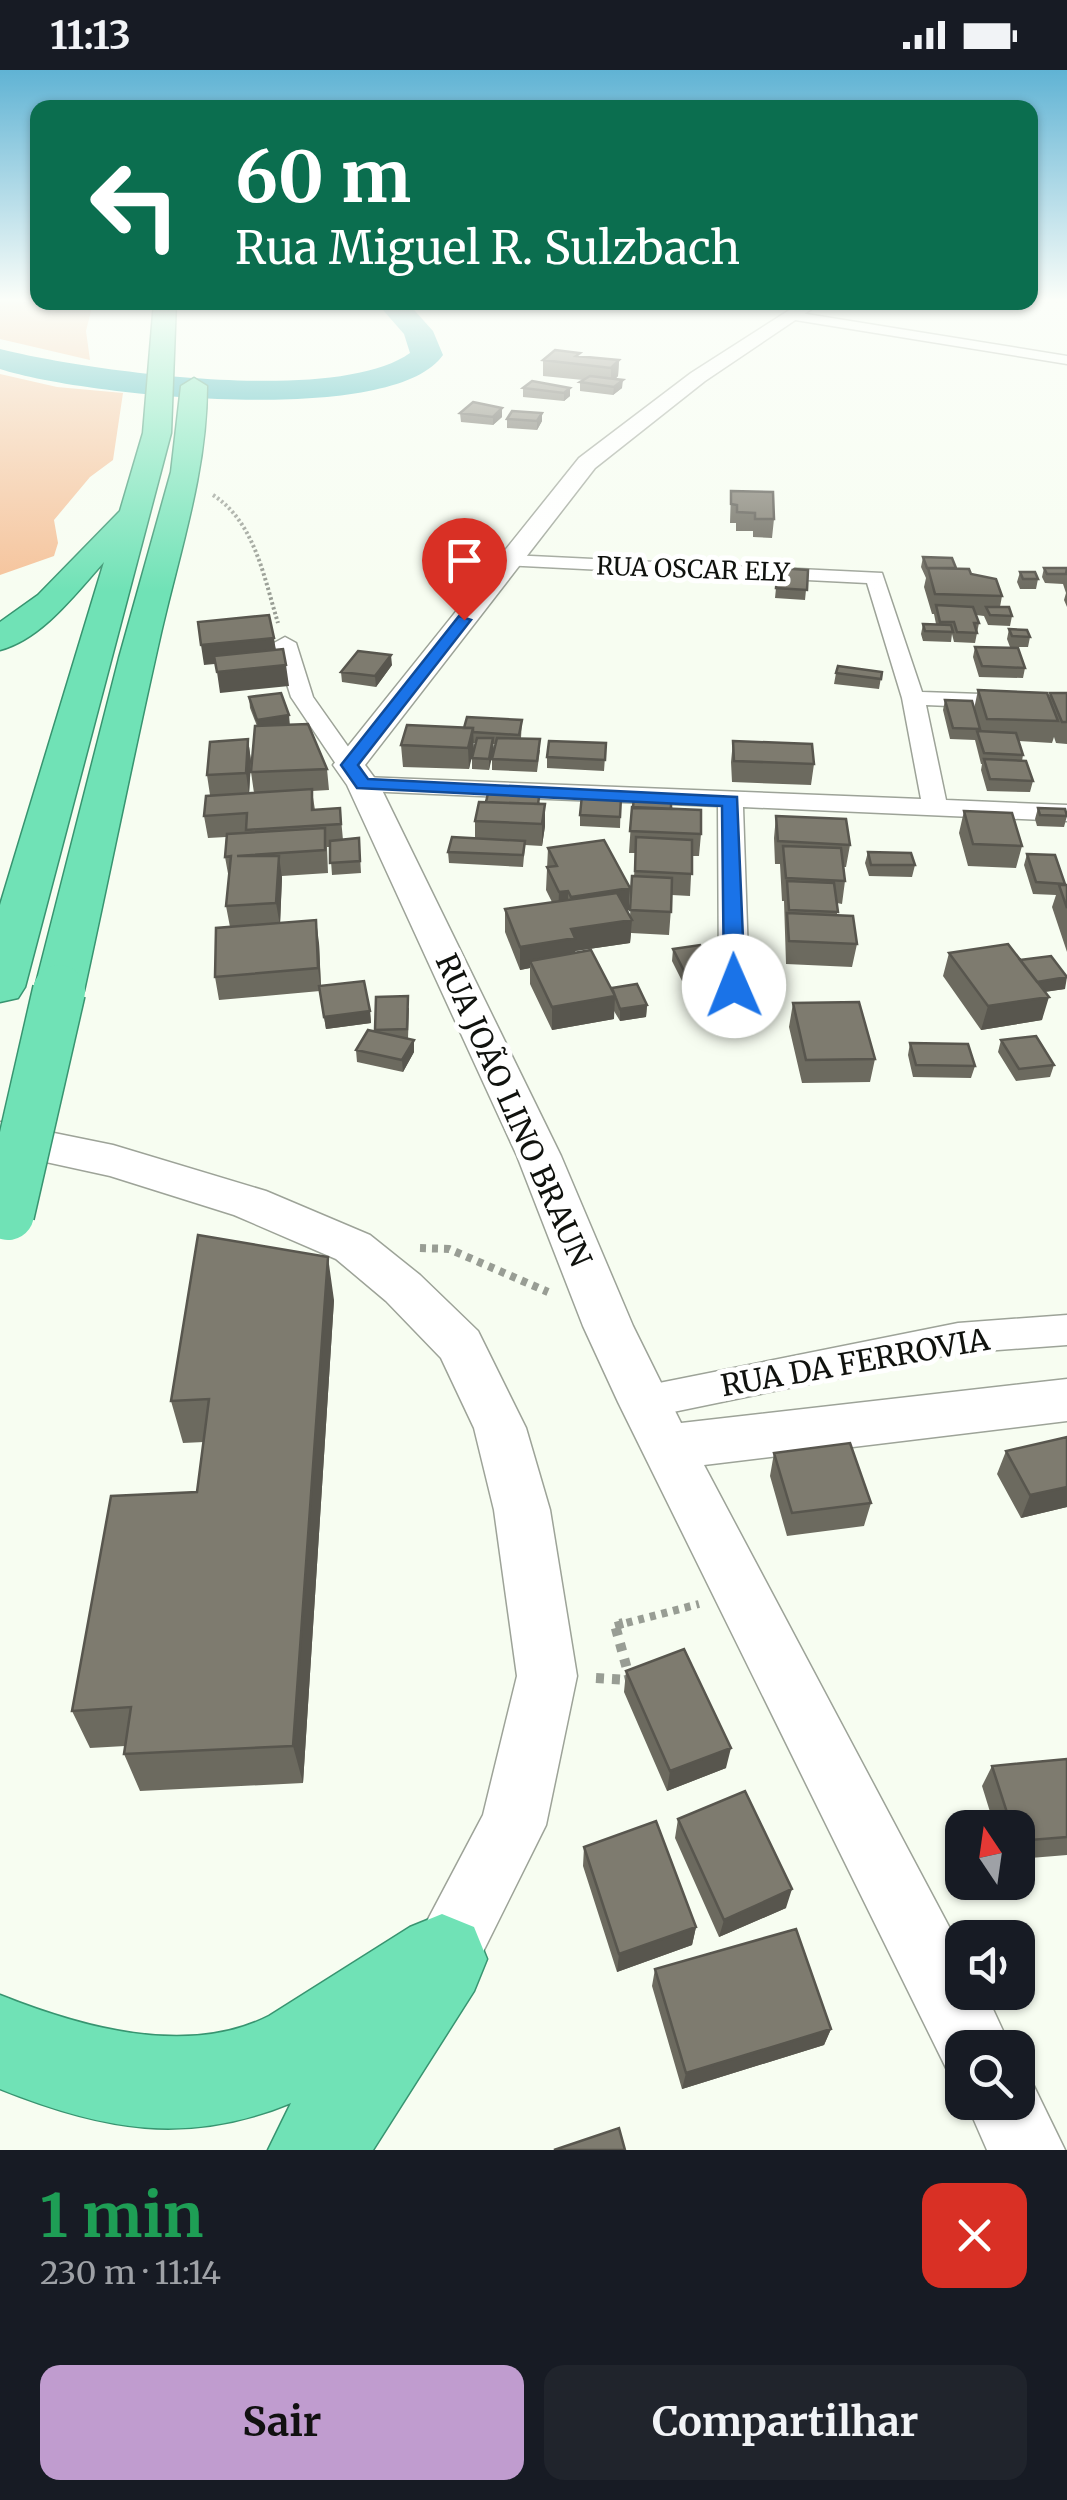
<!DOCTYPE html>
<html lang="pt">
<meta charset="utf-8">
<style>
body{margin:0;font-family:Merriweather,serif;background:#20242c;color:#f1f3f6;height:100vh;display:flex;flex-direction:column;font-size:38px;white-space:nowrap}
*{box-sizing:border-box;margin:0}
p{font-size:32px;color:#9ea1a6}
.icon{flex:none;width:55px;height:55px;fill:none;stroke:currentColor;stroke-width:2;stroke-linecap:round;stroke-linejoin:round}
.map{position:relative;height:2080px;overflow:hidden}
.details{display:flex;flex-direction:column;background:#171b24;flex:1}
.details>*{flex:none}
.banner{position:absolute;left:30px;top:30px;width:1008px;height:210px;border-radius:20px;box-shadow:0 2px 8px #0004;background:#0b6e4f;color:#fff;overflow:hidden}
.needle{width:65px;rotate:347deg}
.fabs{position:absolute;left:945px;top:1740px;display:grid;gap:20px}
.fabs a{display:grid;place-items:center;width:90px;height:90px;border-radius:20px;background:#171b24;box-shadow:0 2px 8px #0004;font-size:50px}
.pin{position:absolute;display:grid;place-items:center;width:85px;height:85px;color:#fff;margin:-102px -42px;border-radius:50% 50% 50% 0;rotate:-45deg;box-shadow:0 0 10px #0007}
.pin .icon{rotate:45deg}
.me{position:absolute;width:110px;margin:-55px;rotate:359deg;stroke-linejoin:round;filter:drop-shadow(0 0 8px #0008)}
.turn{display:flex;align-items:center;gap:35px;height:210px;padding:0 40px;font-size:45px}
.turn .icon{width:130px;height:130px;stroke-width:2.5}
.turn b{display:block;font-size:70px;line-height:85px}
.round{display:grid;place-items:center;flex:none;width:105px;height:105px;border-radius:20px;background:#20242c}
.overview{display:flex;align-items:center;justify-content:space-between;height:170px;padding:0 40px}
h1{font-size:60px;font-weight:700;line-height:75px;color:#1e9e55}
.action{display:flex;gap:20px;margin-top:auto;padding:20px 40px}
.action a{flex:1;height:115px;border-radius:20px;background:#c09ccf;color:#111;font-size:40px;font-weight:700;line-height:115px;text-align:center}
.action a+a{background:#20242c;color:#f1f3f6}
.status{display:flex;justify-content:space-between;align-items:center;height:70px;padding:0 50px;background:#171b24;direction:ltr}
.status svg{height:28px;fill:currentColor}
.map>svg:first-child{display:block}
.green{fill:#f5c299}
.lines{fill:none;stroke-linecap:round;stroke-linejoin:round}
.river{fill:#34b1b5;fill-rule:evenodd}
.minor-casing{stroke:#9da398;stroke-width:3}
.tertiary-casing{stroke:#9da398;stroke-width:3}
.trunk-casing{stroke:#389470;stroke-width:3}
.path-far2{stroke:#989d94;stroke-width:4;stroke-dasharray:2.5 2.5;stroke-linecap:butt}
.path-far1{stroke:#989d94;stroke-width:8;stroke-dasharray:6 6;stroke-linecap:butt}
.path{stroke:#989d94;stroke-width:10;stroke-dasharray:8 8;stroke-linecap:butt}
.minor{fill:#fff;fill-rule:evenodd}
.tertiary{fill:#fff;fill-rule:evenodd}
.trunk{fill:#70e2b6;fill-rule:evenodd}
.trunk-bridge-casing{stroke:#389470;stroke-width:55;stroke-linecap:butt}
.trunk-bridge{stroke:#70e2b6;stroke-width:52}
.wall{fill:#6c6a5f}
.shaded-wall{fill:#58564e}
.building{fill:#7e7b6f;stroke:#58564e;stroke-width:2.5}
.route{fill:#1a73e8;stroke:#114b97;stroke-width:2.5}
.labels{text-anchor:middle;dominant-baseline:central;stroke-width:10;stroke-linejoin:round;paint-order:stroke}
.far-street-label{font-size:25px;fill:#10120e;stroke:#fff}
.street-label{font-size:30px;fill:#10120e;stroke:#fff}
</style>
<div class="status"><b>11:13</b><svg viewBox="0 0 49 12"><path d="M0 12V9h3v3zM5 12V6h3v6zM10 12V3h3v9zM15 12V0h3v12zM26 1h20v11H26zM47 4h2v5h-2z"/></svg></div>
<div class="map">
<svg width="1067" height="2080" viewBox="0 0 1067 2080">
<rect width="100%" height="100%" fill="#f7fdf1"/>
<path class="green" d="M0,231L93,233L86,261L90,290L0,269Z
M0,304L57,317L123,323L113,390L90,407L54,450L58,473L54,486L0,505Z"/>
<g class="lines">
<path class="river" d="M376,232H407L433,261L443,285C392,359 79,325 0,299V279C88,301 336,336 410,283L404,264Z"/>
<defs>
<path id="minor" d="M794,242L1067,286V294L789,249L787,246Z
M510,485L882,503L922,622L1067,627V641L926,635L946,730L1067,735V751L743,737L749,916L744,922H724L719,916L718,736L363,721L351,714L363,707L921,729L902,628L867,513L503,495L500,491Z
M285,567L296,573L313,627L361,695L358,700H340L291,627L274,573Z
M1067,1245V1275L958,1283L644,1348L630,1344L624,1332L630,1320L644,1316L958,1253Z"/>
<path id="tertiary" d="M802,232H822L705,311L595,398L365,695L379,714L561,1086L633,1256L681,1353L1067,1309V1351L704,1395L962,1881V1922H985L1011,1978H962V2009L949,2004L618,1332L583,1256L517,1086L347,715L333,695L579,388L691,303Z
M0,1052L113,1075L266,1121L370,1165L420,1205L478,1261L526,1358L550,1440L577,1606L546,1755L467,1914L442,1924L417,1914L407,1889L483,1745L517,1606L494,1440L474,1358L441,1288L386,1231L336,1189L234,1145L110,1106L0,1082Z
M1018,2001L1029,2006L1065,2080H987L966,2032H1018Z"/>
<path id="trunk" d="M154,232H176L171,363L25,917L18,928L0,932V835L104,492C76,523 42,569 0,580V552L38,525L120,441L143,363Z
M194,308L207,316C207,401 180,480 161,563C134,682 110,802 84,921L77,932L59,937L41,932L34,921L119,588L171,402L181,316Z
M442,1844L474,1857L487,1889L474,1921L373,2080H268L291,2033C187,2076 102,2060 0,2019V1925C80,1957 187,1988 269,1946L410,1857Z"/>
</defs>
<use href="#minor" class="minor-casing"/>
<use href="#tertiary" class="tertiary-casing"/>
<use href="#trunk" class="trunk-casing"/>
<path class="path-far2" d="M213,425C255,452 264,508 278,553"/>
<path class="path-far1" d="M420,1178L449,1179L548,1222
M615,1556L699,1534"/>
<path class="path" d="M596,1608L630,1610L615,1555L623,1553"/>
<use href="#minor" class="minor"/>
<use href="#tertiary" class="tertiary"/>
<use href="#trunk" class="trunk"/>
<defs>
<path id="trunk-bridge" d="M8,1144L59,921"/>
</defs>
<use href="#trunk-bridge" class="trunk-bridge-casing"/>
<use href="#trunk-bridge" class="trunk-bridge"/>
</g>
<path class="wall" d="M579,286L619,290L618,306L615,309L622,318L613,325L580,321V312L583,310L543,306V290Z
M523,318H570V326L564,331L523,327Z
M460,343L502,347L493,355L461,352Z
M507,349L542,351L537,360L507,358Z
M731,421L774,449L772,468L753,467V461H736V453H730Z
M923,487L971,504L1002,526L1000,537L1012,546L1010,556L988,555L984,546L976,545L979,553L975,573L954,572L952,564L951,572L923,571L921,564L923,554H936L934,544H932L924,517L926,508L921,497Z
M778,498L808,500L805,530L775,528Z
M1044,498H1067V537L1064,530L1066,523L1063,514L1045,513L1042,507Z
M1020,502L1038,509L1036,519H1020L1017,512Z
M1009,559L1030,567L1028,577H1010L1007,569Z
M975,577L1025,598L1023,608L979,607L973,587Z
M392,595L376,617L342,612L341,602Z
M882,602L879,619L834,614L836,603Z
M978,620L1049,628L1050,623H1067V674L1056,673L1054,667L1052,673L1019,671L1023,685L1022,691L1033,711L1030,722L987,721L981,700L982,694H981L975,670L950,669L943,640L945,630L974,639Z
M249,627L290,655L327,699L329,720L312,721L315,740L340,738L343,770L359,768L361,803L332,805L330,777H327L328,803L282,806L280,853L319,873L321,916L370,941L371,953L326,959L320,921L219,930L215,907L230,857L226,836L229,809L225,787L226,767L208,768L204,746L210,725L207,705L248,669L251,691L249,723H254L251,702L257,656L250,638Z
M522,650L521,668L540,680L537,702L492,700V689L495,674H493L489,700L472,699V688L476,673H473L469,699L403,697L401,675L464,658Z
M733,671L814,694L811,715L732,712L731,692Z
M606,673L604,701L547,698V687Z
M621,727L620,758L580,756V745Z
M540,734H545V756L542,776L525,775L523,797L449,793L448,782L475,769V751Z
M632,737L671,739L701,764L699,786H692L690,826L672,825L669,865L631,863L630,873L575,881L612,919L647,935L646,947L620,951L614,941V949L552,960L530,914V898L520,900L505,862V839L552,832L546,820L548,778L630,818L629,840L627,841L630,847L632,806H634L636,783H629Z
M1038,738L1067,746L1064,757L1037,756L1035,749Z
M964,741L1022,776L1016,798L968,796L959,763Z
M776,746L850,775L846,797H844L845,811L842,834L837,833V845L857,874L852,897L786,894L784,831H782L780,794H775L774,768Z
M868,782L915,795L912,807L869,806L865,793Z
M1027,784L1065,814L1064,815H1067V882L1052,837L1056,825L1033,824L1024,795Z
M673,879L725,937L697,941L672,891Z
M949,883L1020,890L1065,919L1045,922L1042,950L981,960L943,906Z
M376,927L409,938L408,969L414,970V982L403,1002L357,992L356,980L375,962Z
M793,933L875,989L870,1012L802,1013L789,957Z
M1001,970L1054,995L1050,1007L1016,1011L998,982Z
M910,973L975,996L971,1008L913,1007L908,985Z
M334,1230L303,1713L140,1721L124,1684L125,1676L90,1678L72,1641L197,1422L204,1372L183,1373L171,1331Z
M1067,1367V1437L1021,1448L997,1404L1006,1381Z
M774,1383L871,1433L864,1456L787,1466L770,1406Z
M626,1601L726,1698L667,1721L624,1622Z
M1067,1689V1785L1018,1789V1758H995L982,1716L992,1696Z
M678,1749L786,1838L719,1867L675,1768Z
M584,1777L696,1857L692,1875L617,1902L583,1796Z
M655,1899L831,1959L824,1975L682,2019L652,1916Z"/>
<path class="shaded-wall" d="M619,290L618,306L611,313V298Z
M623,310L622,318L613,325L614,317Z
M570,318V326L564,331V323Z
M502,338V347L493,355V347Z
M542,343V351L537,360V351Z
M274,568L277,588L204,595L201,575Z
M391,585L392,595L376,617L375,606Z
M286,595L289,616L220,623L217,602Z
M289,645L290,656L258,660L257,650Z
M473,658L474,679L469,699L468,678Z
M493,668L494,679L489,700V689Z
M248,669L251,691L249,725L246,703Z
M545,734V756L542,776V754Z
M279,786L282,808L280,856L276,833Z
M630,818L629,840L570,849L571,827Z
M568,821V843L558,845L559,822Z
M316,850L319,873L321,921L318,898Z
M632,850L630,873L575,881L574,891H530V898L520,900V877L571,859Z
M1067,907L1065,919L1028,924L1032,912Z
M727,925L725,937L697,941L698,929Z
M615,926L614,949L552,960V937Z
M1049,927L1042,950L981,960L988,936Z
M647,935L646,947L620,951V939Z
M370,941L371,953L326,959L324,947Z
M414,970V982L403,1002L402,990Z
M328,1187L334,1230L303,1713L293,1676Z
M1067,1417V1437L1021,1448L1030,1425Z
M731,1678L726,1698L667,1721L670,1701Z
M792,1819L786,1838L719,1867L724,1850Z
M696,1857L692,1875L617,1902L619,1884Z
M831,1959L824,1975L682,2019L686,2003Z"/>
<path class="building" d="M555,280L580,283L576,286L619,290L611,298L543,290Z
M590,306L623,310L614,317L580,312Z
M532,311L570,318L564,323L523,318Z
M473,332L502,338L493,347L460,343Z
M512,341L542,343L537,351L507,349Z
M731,421L773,422L774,449H755V443L737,442V435L731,434Z
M923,487L952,488L956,498H927Z
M778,498L808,500L807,520L776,518Z
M928,498L969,499L971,504L996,509L1002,526L935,524Z
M1044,498H1067L1066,504H1047Z
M1020,502H1035L1038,509H1023Z
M936,535L973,537L979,553H974L977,563L957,562L954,552H940Z
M986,537H1009L1012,546L990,545Z
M269,545L274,568L201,575L198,552Z
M923,554L951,555L953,562L925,561Z
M1009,559L1027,560L1030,567L1012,566Z
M975,577L1018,578L1025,598L982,596Z
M283,579L286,595L217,602L214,586Z
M358,581L391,585L375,606L341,602Z
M838,596L882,602L881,609L836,603Z
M978,620L1047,623L1058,651L987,649Z
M281,623L289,645L257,650L249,627Z
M1050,623H1067V652H1062Z
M945,630L972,631L980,659L953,658Z
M467,647L522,650L519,665L473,662V658H464Z
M308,654L327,699L251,702L255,656Z
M407,655L473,658L468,678L401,675Z
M977,661L1016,663L1023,685L984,683Z
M477,668H493L489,689L472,688Z
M497,668L540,669L537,691L492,689Z
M248,669L246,703L207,705L210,672Z
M549,671L606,673L605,690L547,687Z
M733,671L812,674L814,694L734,691Z
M984,689L1026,691L1033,711L990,709Z
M312,719V740L340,738L341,754L246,760L247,743L204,746L206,726Z
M489,719L540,721L538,734L486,732Z
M582,725L621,727L620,747L580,745Z
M634,726L671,728V739L633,738Z
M479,732L545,734L542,754L475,751Z
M632,737L701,740V764L630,761Z
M1038,738L1065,739L1067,746L1040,745Z
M964,741L1012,743L1022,776L973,774Z
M776,746L846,749L850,775L778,771Z
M325,758V780L237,786H279L276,833L226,836L231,786L225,787L227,764Z
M452,767L525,771L523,785L448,782Z
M636,767L692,770V804L635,801Z
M359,768L360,791L330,793V771Z
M604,770L630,818L571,827L568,821L559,822L547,797L557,796L548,778Z
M783,776L841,778L845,811L786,808Z
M868,782L911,783L915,795H871Z
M1027,784L1055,785L1065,814L1036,812Z
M632,806L672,808L671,842L630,840Z
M787,811L834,813L838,842L789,840Z
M1059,815H1067V838Z
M617,823L632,850L571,859L575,868L520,877L505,839Z
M787,843L853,846L857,874L789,871Z
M316,850L318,898L215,907L216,858Z
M1008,874L1049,927L988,936L949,883Z
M700,875L727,925L698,929L673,879Z
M591,880L615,926L552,937L530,891Z
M1051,886L1067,907L1037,912L1020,890Z
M364,911L370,941L324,947L319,916Z
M637,914L647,935L620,939L612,918Z
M408,926L407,959L375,960L376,927Z
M859,932L875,989L806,990L793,933Z
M368,960L414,970L402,990L356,980Z
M1036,966L1054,995L1019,999L1001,970Z
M910,973L968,974L975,996L916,995Z
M198,1165L328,1187L293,1676L124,1684L131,1637L72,1641L111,1426L197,1422L209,1329L171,1331Z
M1067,1367V1417L1030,1425L1006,1381Z
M850,1373L871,1433L792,1443L774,1383Z
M684,1579L731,1678L670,1701L626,1601Z
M1067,1689V1767L1018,1771V1758H1012L992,1696Z
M745,1721L792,1819L724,1850L678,1749Z
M656,1751L696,1857L619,1884L584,1777Z
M796,1859L831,1959L686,2003L655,1899Z
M619,2058L625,2080H554Z"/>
<linearGradient id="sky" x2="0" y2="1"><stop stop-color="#60b3d4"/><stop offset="0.44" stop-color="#fbfef9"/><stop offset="1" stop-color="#fbfef9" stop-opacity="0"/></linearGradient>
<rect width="1067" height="522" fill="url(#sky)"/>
<path class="route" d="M459,546L471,550L358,695L368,709L737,727L745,916L742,921L734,922L724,916L722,736L357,718L341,695Z"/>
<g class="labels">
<g class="far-street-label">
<text transform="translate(693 499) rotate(2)">RUA OSCAR ELY</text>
</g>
<g class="street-label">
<text transform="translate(514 1040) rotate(66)">RUA JOÃO LINO BRAUN</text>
<text transform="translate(855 1292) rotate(-10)">RUA DA FERROVIA</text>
</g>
</g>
</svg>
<div class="fabs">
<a><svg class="needle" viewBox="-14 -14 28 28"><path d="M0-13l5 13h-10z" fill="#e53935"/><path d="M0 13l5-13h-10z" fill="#9ea1a6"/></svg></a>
<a><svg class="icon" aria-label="sound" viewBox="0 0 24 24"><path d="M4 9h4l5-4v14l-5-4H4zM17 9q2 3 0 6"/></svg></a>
<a><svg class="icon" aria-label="search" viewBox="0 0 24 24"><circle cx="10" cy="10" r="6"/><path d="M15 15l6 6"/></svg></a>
</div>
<div class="pin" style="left:464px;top:550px;background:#d93025"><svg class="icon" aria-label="arrive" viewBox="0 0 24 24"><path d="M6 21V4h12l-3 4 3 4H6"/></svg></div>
<svg class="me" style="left:734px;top:916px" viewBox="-20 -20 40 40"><circle r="19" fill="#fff"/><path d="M0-13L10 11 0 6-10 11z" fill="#1a73e8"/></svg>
<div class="banner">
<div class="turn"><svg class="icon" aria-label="left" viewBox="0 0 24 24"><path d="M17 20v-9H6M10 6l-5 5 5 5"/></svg><div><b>60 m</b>Rua Miguel R. Sulzbach</div></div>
</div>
</div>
<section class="details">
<div class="overview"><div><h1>1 min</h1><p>230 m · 11:14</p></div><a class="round" style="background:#d93025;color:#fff"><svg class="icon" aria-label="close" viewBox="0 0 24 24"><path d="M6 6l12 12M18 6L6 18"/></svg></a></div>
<div class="action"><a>Sair</a><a>Compartilhar</a></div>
</section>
